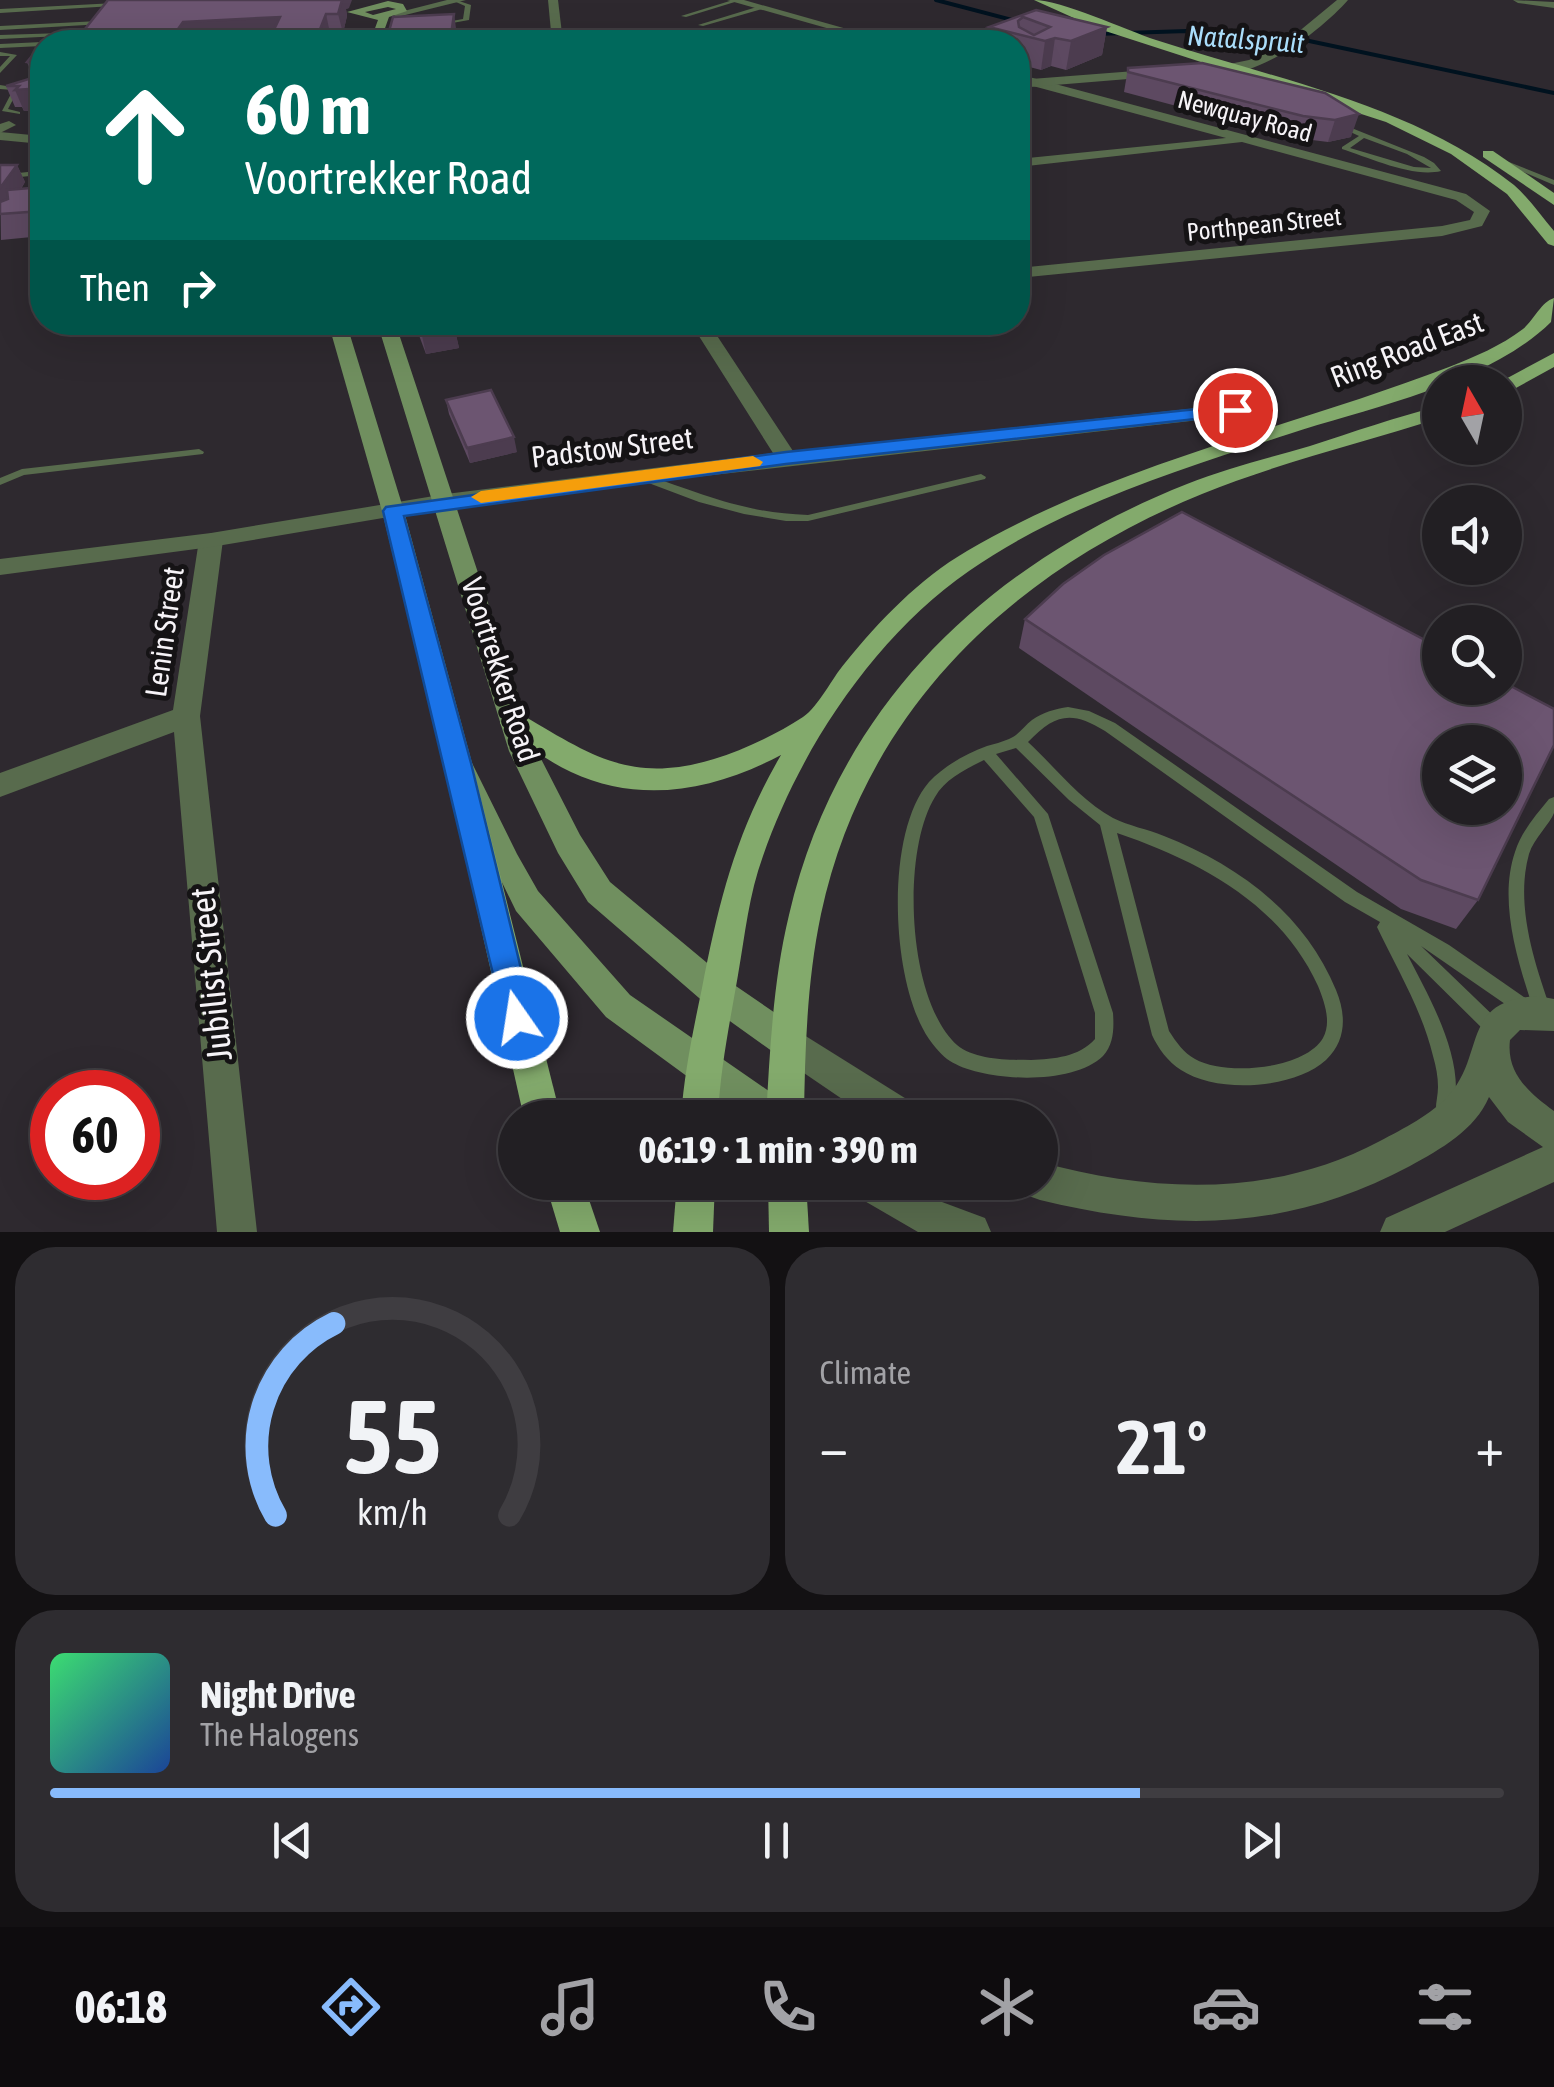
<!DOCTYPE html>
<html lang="en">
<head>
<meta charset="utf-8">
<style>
  :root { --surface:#221f23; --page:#2e2c30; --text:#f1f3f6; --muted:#a2a2a6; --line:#3f3d41; --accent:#88bbfc }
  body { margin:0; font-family:"Asap Condensed",sans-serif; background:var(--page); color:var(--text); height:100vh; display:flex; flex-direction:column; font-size:38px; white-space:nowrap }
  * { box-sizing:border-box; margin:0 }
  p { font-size:32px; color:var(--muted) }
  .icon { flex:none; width:55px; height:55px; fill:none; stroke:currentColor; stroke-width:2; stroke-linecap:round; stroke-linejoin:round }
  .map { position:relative; height:1232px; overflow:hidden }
  .drawer { display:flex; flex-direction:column; gap:15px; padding:15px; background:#131113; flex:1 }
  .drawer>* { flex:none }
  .guide { position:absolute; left:30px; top:30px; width:1000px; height:305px; border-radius:40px; box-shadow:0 10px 40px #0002,0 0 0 2px var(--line); background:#00695c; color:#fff; overflow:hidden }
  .needle { width:65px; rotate:351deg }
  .tools { position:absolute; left:1422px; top:365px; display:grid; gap:20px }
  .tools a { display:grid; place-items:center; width:100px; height:100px; border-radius:50%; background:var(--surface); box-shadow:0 10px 40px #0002,0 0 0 2px var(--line); font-size:50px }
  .speed { position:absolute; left:30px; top:1070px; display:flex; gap:20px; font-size:50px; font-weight:700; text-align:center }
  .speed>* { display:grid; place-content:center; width:130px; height:130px; border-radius:50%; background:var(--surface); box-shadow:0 10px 40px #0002,0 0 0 2px var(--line); line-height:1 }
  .speed .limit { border:15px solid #d22; background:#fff; color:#111 }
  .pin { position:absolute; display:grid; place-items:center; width:85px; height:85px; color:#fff; margin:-42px; border:5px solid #fff; border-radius:50%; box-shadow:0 2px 10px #0007 }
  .me { position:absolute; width:110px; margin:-55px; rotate:347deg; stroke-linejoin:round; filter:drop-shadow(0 0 8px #0008) }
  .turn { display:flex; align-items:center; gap:35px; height:210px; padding:0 50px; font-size:45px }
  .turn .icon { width:130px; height:130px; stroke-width:2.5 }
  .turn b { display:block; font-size:70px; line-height:85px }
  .then { display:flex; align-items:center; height:95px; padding:0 50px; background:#0003; gap:20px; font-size:38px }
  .big { font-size:75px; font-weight:700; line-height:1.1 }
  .drawer .widget { flex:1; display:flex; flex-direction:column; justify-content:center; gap:15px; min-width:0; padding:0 35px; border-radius:40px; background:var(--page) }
  .drawer .dial { align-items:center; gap:0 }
  .dial svg { height:260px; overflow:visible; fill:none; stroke:var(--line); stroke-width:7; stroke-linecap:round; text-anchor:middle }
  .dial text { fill:var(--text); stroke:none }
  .song { display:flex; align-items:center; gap:30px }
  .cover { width:120px; height:120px; border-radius:15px; background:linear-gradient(135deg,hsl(140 70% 55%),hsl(220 70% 35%)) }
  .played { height:10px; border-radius:5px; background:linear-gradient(90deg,var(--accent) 75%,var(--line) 75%) }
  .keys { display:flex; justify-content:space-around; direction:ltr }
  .heat { display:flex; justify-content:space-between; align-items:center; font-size:55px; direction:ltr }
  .drawer .tiles { flex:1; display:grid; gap:15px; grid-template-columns:1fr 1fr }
  .widget:last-child { grid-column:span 2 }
  .trip { position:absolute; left:498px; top:1100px; width:560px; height:100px; border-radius:50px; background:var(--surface); box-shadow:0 10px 40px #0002,0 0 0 2px var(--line); font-weight:700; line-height:100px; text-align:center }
  .tabs { display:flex; height:160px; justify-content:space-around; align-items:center; background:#0e0c0e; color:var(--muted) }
  .tabs .icon { width:70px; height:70px }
  .tabs .active { color:var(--accent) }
  .tabs b { font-size:45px; color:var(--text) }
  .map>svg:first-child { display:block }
</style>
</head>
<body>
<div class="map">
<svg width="1554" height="1232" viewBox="0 0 1554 1232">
  <rect width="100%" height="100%" fill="#2e292f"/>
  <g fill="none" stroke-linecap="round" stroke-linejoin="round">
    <g stroke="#00121f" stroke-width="4">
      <polyline points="936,0 1020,22"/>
      <polyline points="1095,34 1187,31 1281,35 1554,93"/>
    </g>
    <g fill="#586b4d" fill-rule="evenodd">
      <polygon points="118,0 124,0 103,24 0,30 0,26 99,21 113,6 0,13 0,9 116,3"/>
      <polygon points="456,0 471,5 469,20 441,25 441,23 463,19 465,6 456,2"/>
      <polygon points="733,0 738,1 686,17 681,16"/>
      <polygon points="760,6 762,9 703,26 698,25"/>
      <polygon points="63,33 61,36 0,39 0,35"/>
      <polygon points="42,42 42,46 0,48 0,44"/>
      <polygon points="0,52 17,55 0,73 0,67 10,56 0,56"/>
      <polygon points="0,85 19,88 8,109 20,112 20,114 2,111 13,90 0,89"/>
      <path d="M1344 125 1424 157 1434 163 1441 171C1413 178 1370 158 1342 149V147L1359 136 1342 128 1341 127ZM1364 138 1407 154 1431 168 1414 167 1350 148Z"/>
      <polygon points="1504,160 1554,180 1554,185 1502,163 1500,162"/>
      <polygon points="37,171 41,173 40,175 0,179 0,175"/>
      <polygon points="199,449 204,452 203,454 24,475 0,485 0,478 22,469"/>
      <path d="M642 474C702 493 742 513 808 515L981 474 986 477 985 479 808 521H786L744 514 699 502 638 479 637 477 638 475Z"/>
      <path d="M1068 707 1089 711 1115 723 1357 892 1449 945 1531 1002C1516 956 1499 899 1515 852 1521 832 1536 815 1549 799L1554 797C1554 802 1554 808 1554 813 1550 824 1534 838 1529 854 1515 904 1534 962 1551 1010L1548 1016 1542 1018 1536 1016 1534 1012 1527 1017 1521 1015 1421 946 1501 1023 1504 1029 1501 1035 1495 1037 1489 1035 1407 954C1430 999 1470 1066 1451 1118L1444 1120 1437 1118C1434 1107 1438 1098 1438 1087 1438 1077 1436 1066 1433 1056 1422 1010 1397 969 1377 927L1380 922 1345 902 1105 731C1071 710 1055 714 1028 742 1055 767 1080 800 1113 818 1129 826 1147 829 1164 836 1238 865 1305 914 1336 990 1346 1014 1347 1040 1326 1060 1294 1089 1217 1094 1181 1070 1168 1062 1158 1048 1152 1035L1100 825 1069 800 1016 748 996 754 1048 814 1113 1013C1114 1028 1114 1044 1103 1056 1073 1086 983 1082 950 1061 942 1056 934 1046 929 1039 891 984 884 834 929 782 944 766 967 753 987 746 994 744 1002 742 1009 739 1019 735 1024 726 1032 720 1043 712 1055 709 1068 707ZM984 760 1034 817 1095 1013V1039C1079 1057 1054 1059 1031 1060 1009 1060 975 1060 957 1045 907 1000 901 852 935 797 945 779 966 769 984 760ZM1117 833C1199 861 1280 903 1318 986 1324 1001 1332 1022 1323 1038 1304 1070 1225 1076 1195 1059 1184 1053 1176 1042 1169 1031Z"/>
    </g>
    <g fill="#586b4d" fill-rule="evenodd">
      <polygon points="447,0 466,0 397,17 392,14"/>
      <polygon points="548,0 558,0 563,42 552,42"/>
      <polygon points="727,0 744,0 893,42 876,42"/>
      <polygon points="1018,74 1466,194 1490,211 1482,226 1442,236 1018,278 1018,268 1442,226 1470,220 1474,212 1456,200 1242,142 1018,167 1018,159 1226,138 1018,82"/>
      <polygon points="9,121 16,125 0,133 0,124"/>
      <polygon points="690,322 708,322 793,451 1235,404 1245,410 1235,416 438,506 435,501 446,494 773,453"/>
      <polygon points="211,533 223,540 200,716 257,1232 217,1232 174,732 0,797 0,773 173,710 199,540"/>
      <path d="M1538 996 1554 999V1031L1520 1030 1510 1040C1506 1073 1529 1093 1554 1111V1182L1445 1232H1380L1386 1218 1543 1147 1508 1122 1489 1097C1475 1130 1441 1149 1410 1166 1287 1232 1173 1232 1040 1200L1026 1195 1021 1182H1040V1162C1154 1193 1273 1198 1380 1141 1403 1129 1432 1114 1449 1095 1486 1053 1460 1000 1538 996Z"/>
      <polygon points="788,1025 916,1105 921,1118 870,1118 776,1054 770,1042 776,1030"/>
      <polygon points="851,1182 908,1182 942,1202 985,1218 991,1232 918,1232 856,1196"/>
    </g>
    <g fill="#586b4d" fill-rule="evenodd">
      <path d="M1337 0H1348C1323 29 1245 91 1205 69L1249 60 1280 47Z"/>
      <polygon points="1513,0 1554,2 1554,8 1518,3"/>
      <polygon points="1161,69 1165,76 1018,88 1018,80"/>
      <polygon points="0,132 42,136 42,144 0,140"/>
      <polygon points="446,494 457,501 454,506 211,547 0,575 0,559 211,533"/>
    </g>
    <g fill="#708f5f" fill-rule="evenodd">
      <path d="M388 1 403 4 407 11 389 17 380 42H370L378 20 347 12ZM388 7 396 9 373 15 365 12Z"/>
      <polygon points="328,322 346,322 404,511 472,763 517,854 538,891 630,995 789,1105 794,1118 744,1118 606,1017 516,911 444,763 382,511"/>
      <polygon points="377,322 395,322 537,751 580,835 610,882 730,982 800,1030 806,1042 800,1054 788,1059 776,1054 706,1004 588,902 558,853 509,751"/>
    </g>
    <g fill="#83aa6c" fill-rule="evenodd">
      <path d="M1034 0C1061 0 1126 30 1156 40 1278 80 1411 104 1514 185 1529 198 1541 216 1554 231V246L1548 244 1507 194 1451 154 1386 122 1096 28Z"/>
      <polygon points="1483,151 1493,151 1554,193 1554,205 1483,157"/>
      <path d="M1554 298 1551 322C1488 384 1372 407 1289 434 1181 469 1064 505 969 571 875 636 800 749 763 856 749 894 745 935 738 975 730 1022 720 1069 718 1118H681C684 1074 693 1031 702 988 719 901 736 832 781 755 714 790 642 805 571 772 547 761 526 744 504 730L500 723 504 716 514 713 524 716C592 756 632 784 714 759 744 750 777 734 803 717 819 706 832 678 845 663 880 620 919 579 967 551 1117 463 1288 429 1449 367 1474 357 1501 346 1523 329 1534 320 1541 302 1554 298Z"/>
      <polygon points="1554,353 1554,367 1505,394 1505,382 1500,382"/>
      <path d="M1440 406V418C1361 443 1278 463 1202 494 1013 571 865 709 821 914 807 981 805 1049 804 1118H766C770 1050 773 981 789 915 838 703 991 562 1187 484 1227 468 1269 458 1310 446 1353 432 1396 417 1440 406Z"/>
      <polygon points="458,752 468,755 472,763 561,1118 524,1118 444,763 448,755"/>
      <polygon points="545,1182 583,1182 600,1232 560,1232"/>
      <polygon points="677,1182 715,1182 713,1232 673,1232"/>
      <polygon points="768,1182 806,1182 809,1232 769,1232"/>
    </g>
  </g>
  <g fill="#5d4961">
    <polygon points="349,8 346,9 347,16 343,33 189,42 81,34"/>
    <polygon points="1036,10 1107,27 1102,55 1066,70 1051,66 1041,70 1018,64 1018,42 987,42 989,27"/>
    <polygon points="42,44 42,110 24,111 22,107 15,107 6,86 29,79 32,75 27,62"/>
    <polygon points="1128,68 1325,93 1351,137 1328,142 1296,138 1124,92"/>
    <polygon points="0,165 17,165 25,182 21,189 42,187 42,236 1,240"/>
    <polygon points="414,322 453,322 459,348 426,354"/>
    <polygon points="446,400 517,452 470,463 449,414"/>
    <polygon points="1025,619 1478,900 1456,929 1401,909 1019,648"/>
  </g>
  <g fill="#4c3c4f">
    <polygon points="341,0 352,0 349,8 346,9 347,16 343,33 338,14"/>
    <polygon points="326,14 330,33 327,42 315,42"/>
    <polygon points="454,14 456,28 454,42 450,42"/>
    <polygon points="280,17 285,36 169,42 183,22"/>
    <polygon points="1107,27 1102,55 1066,70 1071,41"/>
    <polygon points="1055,38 1051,66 1041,70 1045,41"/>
    <polygon points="42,88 42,110 24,111 15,90"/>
    <polygon points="1359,114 1351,137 1328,142 1335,120"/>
    <polygon points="17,165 25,182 4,214 0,206 0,188"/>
    <polygon points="454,325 459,348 426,354 421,331"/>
    <polygon points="514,437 517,452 470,463 467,448"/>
  </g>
  <g fill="#6c5571" stroke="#4c3c4f" stroke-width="2.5" fill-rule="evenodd">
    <polygon points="108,0 342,0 338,14 326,14 315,42 268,42 280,17 183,22 169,42 43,42 49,36 81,34"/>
    <path d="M1036 10 1107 27 1071 41 1055 38 1045 41 989 27ZM1023 17 1050 27 1034 35 1019 27 1018 21Z"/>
    <polygon points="454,14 450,42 386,42 393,17"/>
    <polygon points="42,44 42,88 15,90 19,86 6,86 29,79 36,72 36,63 27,62"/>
    <polygon points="1202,63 1325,93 1359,114 1335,120 1303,116 1128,72 1128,68"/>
    <polygon points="0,165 17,165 0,188"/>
    <polygon points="42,187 42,211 0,214 0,202 8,199 7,190"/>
    <polygon points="417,322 453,322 454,325 421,331"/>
    <polygon points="491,390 514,437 467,448 446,400"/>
    <path d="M1182 512 1440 648V688H1505V683L1554 709V745L1478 900 1421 880 1025 619 1063 584 1104 555ZM1440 742H1505V808H1440Z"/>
  </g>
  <polygon fill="#1a73e8" stroke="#114b97" stroke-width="2.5" points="1235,405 1244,410 1241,414 786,464 404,516 471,763 533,1018 528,1029 517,1033 506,1029 383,511 386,507 786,452"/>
  <polygon fill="#f59e0b" points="753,456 763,462 760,466 481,503 471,497 481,491"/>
  <g text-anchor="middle" stroke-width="10" stroke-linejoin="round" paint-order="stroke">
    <g font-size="25" fill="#f6f3f7" stroke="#151315">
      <text transform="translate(1245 116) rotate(15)" y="9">Newquay Road</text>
      <text transform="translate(1264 224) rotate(-6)" y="9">Porthpean Street</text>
    </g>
    <g font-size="28" font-style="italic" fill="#aaddfa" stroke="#151315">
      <text transform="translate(1246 39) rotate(4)" y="10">Natalspruit</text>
    </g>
    <g font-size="30" fill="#f6f3f7" stroke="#151315">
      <text transform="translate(1407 350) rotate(-21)" y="10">Ring Road East</text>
      <text transform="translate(612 448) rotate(-7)" y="10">Padstow Street</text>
      <text transform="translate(165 632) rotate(-82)" y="10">Lenin Street</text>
      <text transform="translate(500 670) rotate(72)" y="10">Voortrekker Road</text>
    </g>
    <g font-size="35" fill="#f6f3f7" stroke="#151315">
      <text transform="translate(211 974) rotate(-96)" y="12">Jubilist Street</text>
    </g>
  </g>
</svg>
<div class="tools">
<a><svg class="needle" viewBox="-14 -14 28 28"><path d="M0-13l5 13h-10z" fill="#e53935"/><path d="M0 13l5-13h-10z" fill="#a2a2a6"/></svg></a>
<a><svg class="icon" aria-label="sound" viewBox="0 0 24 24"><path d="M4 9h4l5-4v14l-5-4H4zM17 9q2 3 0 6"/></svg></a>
<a><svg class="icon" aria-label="search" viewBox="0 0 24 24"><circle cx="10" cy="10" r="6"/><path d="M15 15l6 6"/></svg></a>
<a><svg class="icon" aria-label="layers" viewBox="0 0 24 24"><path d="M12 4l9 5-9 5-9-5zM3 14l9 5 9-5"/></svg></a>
</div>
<div class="speed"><div class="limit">60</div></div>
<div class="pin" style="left:1235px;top:410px;background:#d93025"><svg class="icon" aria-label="arrive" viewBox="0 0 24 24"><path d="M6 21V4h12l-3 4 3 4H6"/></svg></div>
<svg class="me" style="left:517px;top:1018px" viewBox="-20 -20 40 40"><circle r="17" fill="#1a73e8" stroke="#fff" stroke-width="3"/><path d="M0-11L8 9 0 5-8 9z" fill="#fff"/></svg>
<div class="trip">06:19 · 1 min · 390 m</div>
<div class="guide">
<div class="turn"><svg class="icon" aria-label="ahead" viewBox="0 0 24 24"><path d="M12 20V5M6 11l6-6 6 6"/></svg><div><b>60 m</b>Voortrekker Road</div></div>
<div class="then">Then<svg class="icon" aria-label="right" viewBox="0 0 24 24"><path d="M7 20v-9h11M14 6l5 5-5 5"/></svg></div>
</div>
</div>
<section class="drawer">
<div class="tiles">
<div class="widget dial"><svg viewBox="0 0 100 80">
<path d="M14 69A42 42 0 1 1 86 69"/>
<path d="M14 69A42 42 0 0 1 32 10" stroke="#88bbfc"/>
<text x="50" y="56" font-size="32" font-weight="700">55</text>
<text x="50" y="72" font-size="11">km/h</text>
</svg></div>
<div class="widget"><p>Climate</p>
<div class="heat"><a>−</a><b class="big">21°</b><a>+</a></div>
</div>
<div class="widget">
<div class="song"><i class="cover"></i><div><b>Night Drive</b><p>The Halogens</p></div></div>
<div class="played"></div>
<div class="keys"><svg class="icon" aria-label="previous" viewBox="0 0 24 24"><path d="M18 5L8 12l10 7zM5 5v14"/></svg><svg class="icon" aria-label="pause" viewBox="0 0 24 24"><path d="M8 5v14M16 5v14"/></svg><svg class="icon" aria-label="next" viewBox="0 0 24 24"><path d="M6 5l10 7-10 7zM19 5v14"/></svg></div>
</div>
</div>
</section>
<nav class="tabs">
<b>06:18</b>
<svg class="icon active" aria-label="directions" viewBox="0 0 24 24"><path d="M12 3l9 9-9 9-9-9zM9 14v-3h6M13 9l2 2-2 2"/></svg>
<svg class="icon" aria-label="music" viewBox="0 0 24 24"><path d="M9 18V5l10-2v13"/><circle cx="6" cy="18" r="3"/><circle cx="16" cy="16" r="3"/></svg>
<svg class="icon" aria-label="phone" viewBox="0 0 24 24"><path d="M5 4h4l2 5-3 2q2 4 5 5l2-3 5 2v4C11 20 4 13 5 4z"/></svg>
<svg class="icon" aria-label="climate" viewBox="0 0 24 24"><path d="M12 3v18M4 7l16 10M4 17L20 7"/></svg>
<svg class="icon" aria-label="car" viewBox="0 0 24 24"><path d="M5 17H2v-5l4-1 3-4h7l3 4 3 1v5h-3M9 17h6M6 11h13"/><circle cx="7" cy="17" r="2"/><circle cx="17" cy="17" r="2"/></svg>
<svg class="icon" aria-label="filters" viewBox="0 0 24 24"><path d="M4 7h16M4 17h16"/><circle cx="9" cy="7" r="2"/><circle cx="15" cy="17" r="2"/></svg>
</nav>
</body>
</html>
